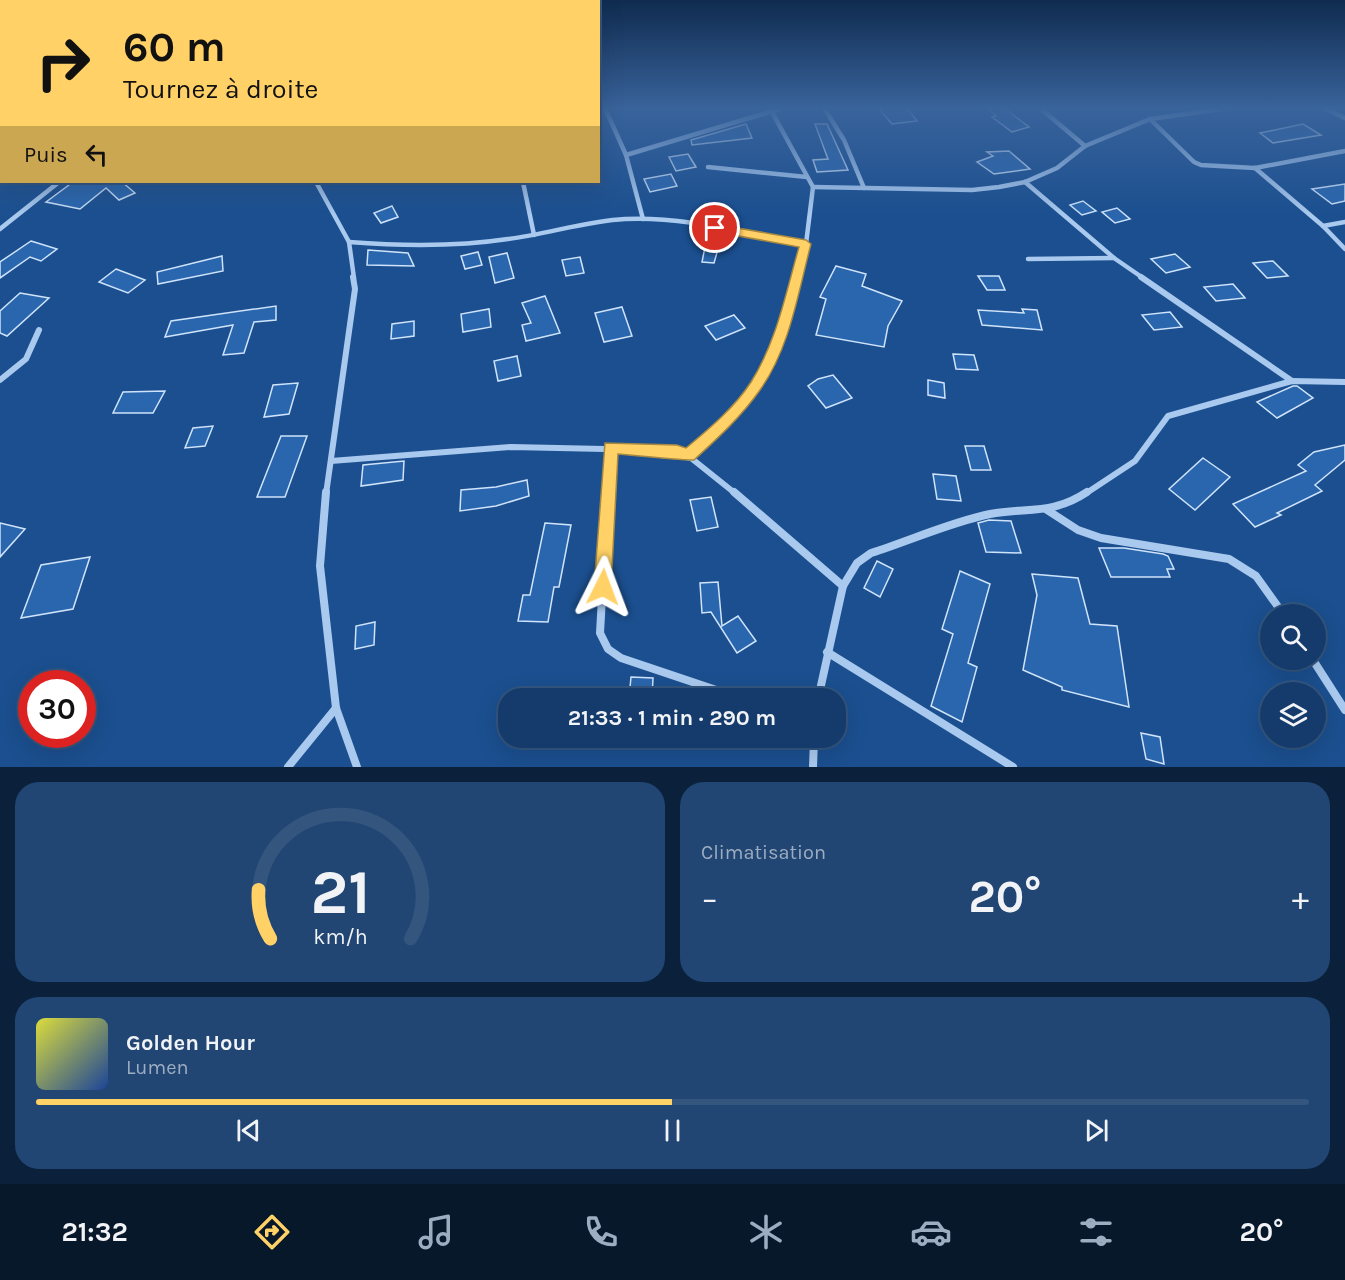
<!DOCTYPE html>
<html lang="fr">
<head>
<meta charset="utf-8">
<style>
  :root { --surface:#143b6b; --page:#214673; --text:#f1f3f6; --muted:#9dadc1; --line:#33557e; --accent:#ffd166 }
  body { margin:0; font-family:Karla,sans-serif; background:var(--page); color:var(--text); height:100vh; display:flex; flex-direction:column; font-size:22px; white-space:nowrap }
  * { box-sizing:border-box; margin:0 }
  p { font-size:20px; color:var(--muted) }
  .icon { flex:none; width:33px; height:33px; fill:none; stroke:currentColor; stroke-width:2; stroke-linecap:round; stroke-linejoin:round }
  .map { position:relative; height:767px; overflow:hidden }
  .drawer { display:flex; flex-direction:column; gap:15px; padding:15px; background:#0b203b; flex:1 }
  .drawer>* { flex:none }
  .hud { position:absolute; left:0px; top:0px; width:600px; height:183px; box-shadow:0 6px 24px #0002,0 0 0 2px var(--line); background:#ffd166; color:#111; overflow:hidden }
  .tools { position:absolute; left:1260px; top:604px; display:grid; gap:12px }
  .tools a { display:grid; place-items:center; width:66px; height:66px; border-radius:50%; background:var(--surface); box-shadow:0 6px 24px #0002,0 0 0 2px var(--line); font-size:30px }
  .speed { position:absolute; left:18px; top:670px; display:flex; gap:12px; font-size:30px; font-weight:700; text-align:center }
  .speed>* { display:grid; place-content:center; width:78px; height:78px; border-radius:50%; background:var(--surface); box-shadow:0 6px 24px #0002,0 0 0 2px var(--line); line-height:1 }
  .speed .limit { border:9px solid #d22; background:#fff; color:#111 }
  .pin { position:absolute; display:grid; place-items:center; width:51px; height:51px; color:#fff; margin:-26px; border:3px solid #fff; border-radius:50%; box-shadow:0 2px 6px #0007 }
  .me { position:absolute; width:66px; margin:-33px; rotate:3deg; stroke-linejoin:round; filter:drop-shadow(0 0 4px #0008) }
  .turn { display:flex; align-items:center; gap:21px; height:126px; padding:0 24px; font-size:27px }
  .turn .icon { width:78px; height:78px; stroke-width:2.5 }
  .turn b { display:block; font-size:42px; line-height:51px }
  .then { display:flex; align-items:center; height:57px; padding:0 24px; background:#0003; gap:12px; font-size:22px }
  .big { font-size:45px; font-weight:700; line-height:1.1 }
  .drawer .card { flex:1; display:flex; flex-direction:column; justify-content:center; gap:9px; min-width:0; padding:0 21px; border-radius:24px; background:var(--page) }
  .drawer .dial { align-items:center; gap:0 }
  .dial svg { height:156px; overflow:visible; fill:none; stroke:var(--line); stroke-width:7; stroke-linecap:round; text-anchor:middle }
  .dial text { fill:var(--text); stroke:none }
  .song { display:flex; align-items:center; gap:18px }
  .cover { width:72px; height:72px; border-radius:9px; background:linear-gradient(135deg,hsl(60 70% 55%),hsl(220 70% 35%)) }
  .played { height:6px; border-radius:3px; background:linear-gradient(90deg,var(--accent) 50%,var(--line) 50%) }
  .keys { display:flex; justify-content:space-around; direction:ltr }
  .heat { display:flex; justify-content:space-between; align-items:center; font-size:33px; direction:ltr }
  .drawer .tiles { flex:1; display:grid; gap:15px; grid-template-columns:1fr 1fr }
  .card:last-child { grid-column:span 2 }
  .trip { position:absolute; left:498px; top:688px; width:348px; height:60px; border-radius:24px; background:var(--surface); box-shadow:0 6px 24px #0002,0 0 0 2px var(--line); font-weight:700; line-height:60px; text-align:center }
  .tabs { display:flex; height:96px; justify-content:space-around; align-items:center; background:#08182b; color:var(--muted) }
  .tabs .icon { width:42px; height:42px }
  .tabs .on { color:var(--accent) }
  .tabs b { font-size:27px; color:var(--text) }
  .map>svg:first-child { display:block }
</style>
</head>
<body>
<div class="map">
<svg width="1345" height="767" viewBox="0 0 1345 767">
  <rect width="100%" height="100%" fill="#1b4f8f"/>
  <g fill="#2a66ad" stroke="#cfe3fa" stroke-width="1.5">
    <polygon points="885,108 907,108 917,121 892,124 880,110"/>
    <polygon points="988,108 1004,108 1029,127 1012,132 992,117 996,116"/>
    <polygon points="746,124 752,138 692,145 691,140"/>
    <polygon points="815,124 827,124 848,170 817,172 813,160 828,159"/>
    <polygon points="1303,124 1321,135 1273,143 1260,133"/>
    <polygon points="1009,151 1030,169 994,174 977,162 993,156 987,152"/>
    <polygon points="688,154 696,167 676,171 669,157"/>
    <polygon points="671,174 677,186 650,192 644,179"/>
    <polygon points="73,182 122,182 135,193 119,200 106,188 80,209 46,202"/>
    <polygon points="1345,184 1345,201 1332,204 1312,189"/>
    <polygon points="1083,201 1096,211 1082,215 1070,205"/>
    <polygon points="392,206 398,217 381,223 374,213"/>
    <polygon points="1117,208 1130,219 1115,223 1102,212"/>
    <polygon points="31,241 57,249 41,261 30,257 0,278 0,262"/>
    <polygon points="705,247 718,249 714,263 702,262"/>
    <polygon points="368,250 408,253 414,266 367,265"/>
    <polygon points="478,252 482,265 465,269 461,256"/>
    <polygon points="507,253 514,278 495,283 489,257"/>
    <polygon points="1175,254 1190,267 1166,273 1151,259"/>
    <polygon points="222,256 223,271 158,284 157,272"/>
    <polygon points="580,257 584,273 566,276 562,260"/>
    <polygon points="1273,261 1288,276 1267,278 1253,263"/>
    <polygon points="836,266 866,274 862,286 902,301 888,326 884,347 816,335 826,299 820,297"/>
    <polygon points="116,269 145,280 128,293 99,282"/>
    <polygon points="978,276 999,276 1005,290 987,290"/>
    <polygon points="1233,284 1245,298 1216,301 1204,287"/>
    <polygon points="20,293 49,298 7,336 0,333 0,311"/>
    <polygon points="545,296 560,333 526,341 522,325 531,323 522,303"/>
    <polygon points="276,306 276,320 254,322 244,353 223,355 233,325 165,337 171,321"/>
    <polygon points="622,307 632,336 604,342 595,313"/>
    <polygon points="489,309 491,327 463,332 461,314"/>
    <polygon points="1022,309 1037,310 1042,330 982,325 978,310 1024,313"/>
    <polygon points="1170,312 1182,327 1154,330 1142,315"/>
    <polygon points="734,315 745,328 716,340 705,326"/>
    <polygon points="414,321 414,336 391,339 392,324"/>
    <polygon points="953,354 974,355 978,370 956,369"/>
    <polygon points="517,356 521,376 498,381 494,361"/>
    <polygon points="833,375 852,398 826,408 808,386 818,379"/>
    <polygon points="928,380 944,383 945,398 928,395"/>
    <polygon points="298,383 289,414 264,417 273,385"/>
    <polygon points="1293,386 1297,386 1313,398 1277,418 1257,402"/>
    <polygon points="165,391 153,413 113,413 123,392"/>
    <polygon points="213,426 205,446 185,448 193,428"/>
    <polygon points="281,436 307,436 285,497 257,497"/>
    <polygon points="1345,445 1345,460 1315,485 1322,491 1277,513 1281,515 1255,527 1233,504 1306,471 1298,465 1314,452"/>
    <polygon points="965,446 984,446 991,470 971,470"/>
    <polygon points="1203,458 1230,477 1195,510 1169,489"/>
    <polygon points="404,461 403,480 361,486 363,465"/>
    <polygon points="933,474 956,476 961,501 937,499"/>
    <polygon points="527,480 529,496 496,506 460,511 461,490 496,487"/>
    <polygon points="711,497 718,527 697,531 690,500"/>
    <polygon points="989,520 1011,521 1021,553 986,552 978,523"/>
    <polygon points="0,523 25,529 0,557"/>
    <polygon points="545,523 571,525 559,587 554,587 548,622 518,621 523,595 530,595"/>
    <polygon points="1099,548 1124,548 1163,554 1168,556 1174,569 1167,569 1170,577 1111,577"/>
    <polygon points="90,557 73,609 21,618 41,565"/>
    <polygon points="877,561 893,569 880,597 864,588"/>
    <polygon points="960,571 990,584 968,663 977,667 962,722 931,706 953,634 942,629"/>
    <polygon points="1032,574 1078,578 1090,624 1117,626 1129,707 1062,690 1062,687 1023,670 1037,595"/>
    <polygon points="718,582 722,626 738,616 756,641 737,653 711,612 702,613 700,583"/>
    <polygon points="375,622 374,645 355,649 356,626"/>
    <polygon points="631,677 653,678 652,699 629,698"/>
    <polygon points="1141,733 1160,737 1164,764 1146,759"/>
  </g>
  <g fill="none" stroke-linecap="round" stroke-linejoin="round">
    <g stroke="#a9c9ee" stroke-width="4.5">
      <polyline points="605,108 626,155 643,219"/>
      <polyline points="824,108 844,140 864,188"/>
      <polyline points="1040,108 1085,146"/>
      <polyline points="1324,108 1345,118"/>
      <polyline points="772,112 813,187 806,244 796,278"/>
      <polyline points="1150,119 1194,162 1201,165 1255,168 1345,151"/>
      <polyline points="626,155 783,108"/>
      <polyline points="708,167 807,177"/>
      <polyline points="1255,168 1323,226 1345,249"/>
      <polyline points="316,182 349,242 354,278"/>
      <polyline points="523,182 534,235"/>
      <polyline points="1025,182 1114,258 1143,278"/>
      <polyline points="813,187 972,190 999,187 1025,182 1057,168 1085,146 1150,119 1228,108"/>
      <polyline points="1323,226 1345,222"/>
      <polyline points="0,229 59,182"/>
      <path d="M349 242C402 246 455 247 508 239 548 234 586 221 625 219 685 216 747 234 806 244"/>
      <polyline points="1028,259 1114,258"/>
    </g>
    <g stroke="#a9c9ee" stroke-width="6">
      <polyline points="1141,277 1292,381"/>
      <polyline points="0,380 26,359 39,330"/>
      <path d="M689 455C712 434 740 412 756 385 777 352 786 314 797 277"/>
      <polyline points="331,461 511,447 651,450 691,458 736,494"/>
      <polyline points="326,494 355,289 353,277"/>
      <polyline points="608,494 611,448"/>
      <polyline points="1085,494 1135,461 1168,416 1292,381 1345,382"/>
    </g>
    <g stroke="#a9c9ee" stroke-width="8">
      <polyline points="326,492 320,566 336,708 357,767"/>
      <polyline points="608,492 600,633 608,649 621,658 743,699"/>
      <polyline points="734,492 843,586"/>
      <polyline points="1047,510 1078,530 1101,538 1229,559 1256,576 1284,615"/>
      <polyline points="827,652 1013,767"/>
      <polyline points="1313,660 1345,710"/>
      <path d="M818 699 843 586 857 563 871 553C909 541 951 522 990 514 1027 507 1053 515 1087 492"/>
      <polyline points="288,767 336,708"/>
      <polyline points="813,767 814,738"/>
    </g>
  </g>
  <linearGradient id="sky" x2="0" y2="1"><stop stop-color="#0f2b4f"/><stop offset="0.5" stop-color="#39639b"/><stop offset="1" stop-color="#39639b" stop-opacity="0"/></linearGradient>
  <rect width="1345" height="216" fill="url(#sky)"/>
  <path fill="#ffd166" stroke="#a68842" stroke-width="1.5" d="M715 224 806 240 811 244C798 293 790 348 760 390 742 416 717 439 694 460 689 461 629 455 618 454L611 587 608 592 603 595 597 592 594 587 605 443 677 445 686 448C709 429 735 407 751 382 777 341 786 292 799 247L711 231V225Z"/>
</svg>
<div class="tools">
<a><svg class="icon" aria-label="search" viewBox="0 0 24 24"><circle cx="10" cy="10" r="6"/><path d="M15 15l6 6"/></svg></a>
<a><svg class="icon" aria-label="layers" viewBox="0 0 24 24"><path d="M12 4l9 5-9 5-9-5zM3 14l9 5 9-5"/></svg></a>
</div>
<div class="speed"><div class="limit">30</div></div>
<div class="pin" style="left:715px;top:228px;background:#d93025"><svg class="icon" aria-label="arrive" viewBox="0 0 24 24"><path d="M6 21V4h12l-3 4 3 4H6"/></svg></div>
<svg class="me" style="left:603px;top:587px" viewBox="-20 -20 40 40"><path d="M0-17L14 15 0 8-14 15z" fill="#ffd166" stroke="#fff" stroke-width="4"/></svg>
<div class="trip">21:33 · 1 min · 290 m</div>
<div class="hud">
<div class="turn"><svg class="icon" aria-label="right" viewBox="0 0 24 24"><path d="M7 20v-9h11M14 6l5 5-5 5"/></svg><div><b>60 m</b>Tournez à droite</div></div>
<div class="then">Puis<svg class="icon" aria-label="left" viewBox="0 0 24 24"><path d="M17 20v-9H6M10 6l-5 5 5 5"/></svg></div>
</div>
</div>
<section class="drawer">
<div class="tiles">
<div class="card dial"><svg viewBox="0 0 100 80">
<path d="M14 69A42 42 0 1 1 86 69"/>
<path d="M14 69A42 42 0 0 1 8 44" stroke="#ffd166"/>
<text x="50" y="56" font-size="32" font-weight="700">21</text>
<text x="50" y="72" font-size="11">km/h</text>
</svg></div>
<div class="card"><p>Climatisation</p>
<div class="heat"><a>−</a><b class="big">20°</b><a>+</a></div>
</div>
<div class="card">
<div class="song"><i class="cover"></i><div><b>Golden Hour</b><p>Lumen</p></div></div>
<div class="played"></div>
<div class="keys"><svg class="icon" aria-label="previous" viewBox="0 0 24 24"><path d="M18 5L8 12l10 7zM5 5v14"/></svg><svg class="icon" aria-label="pause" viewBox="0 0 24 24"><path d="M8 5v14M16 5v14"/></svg><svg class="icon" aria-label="next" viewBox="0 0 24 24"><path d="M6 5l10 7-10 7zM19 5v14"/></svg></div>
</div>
</div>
</section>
<nav class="tabs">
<b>21:32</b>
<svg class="icon on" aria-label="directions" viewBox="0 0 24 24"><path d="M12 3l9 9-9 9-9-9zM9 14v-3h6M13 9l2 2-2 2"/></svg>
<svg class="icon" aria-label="music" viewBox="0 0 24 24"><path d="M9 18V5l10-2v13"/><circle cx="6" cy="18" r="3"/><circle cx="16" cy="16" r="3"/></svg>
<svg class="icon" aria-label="phone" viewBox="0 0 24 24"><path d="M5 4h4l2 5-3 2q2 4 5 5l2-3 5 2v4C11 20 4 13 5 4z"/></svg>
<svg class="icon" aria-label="climate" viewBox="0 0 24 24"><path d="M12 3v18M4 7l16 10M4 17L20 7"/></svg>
<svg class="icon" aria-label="car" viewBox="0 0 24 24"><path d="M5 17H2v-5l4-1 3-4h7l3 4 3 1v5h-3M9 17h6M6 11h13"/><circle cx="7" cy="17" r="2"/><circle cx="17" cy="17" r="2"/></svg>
<svg class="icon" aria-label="filters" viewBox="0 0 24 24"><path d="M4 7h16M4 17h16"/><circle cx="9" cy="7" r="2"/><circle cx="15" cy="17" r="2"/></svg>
<b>20°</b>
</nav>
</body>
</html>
